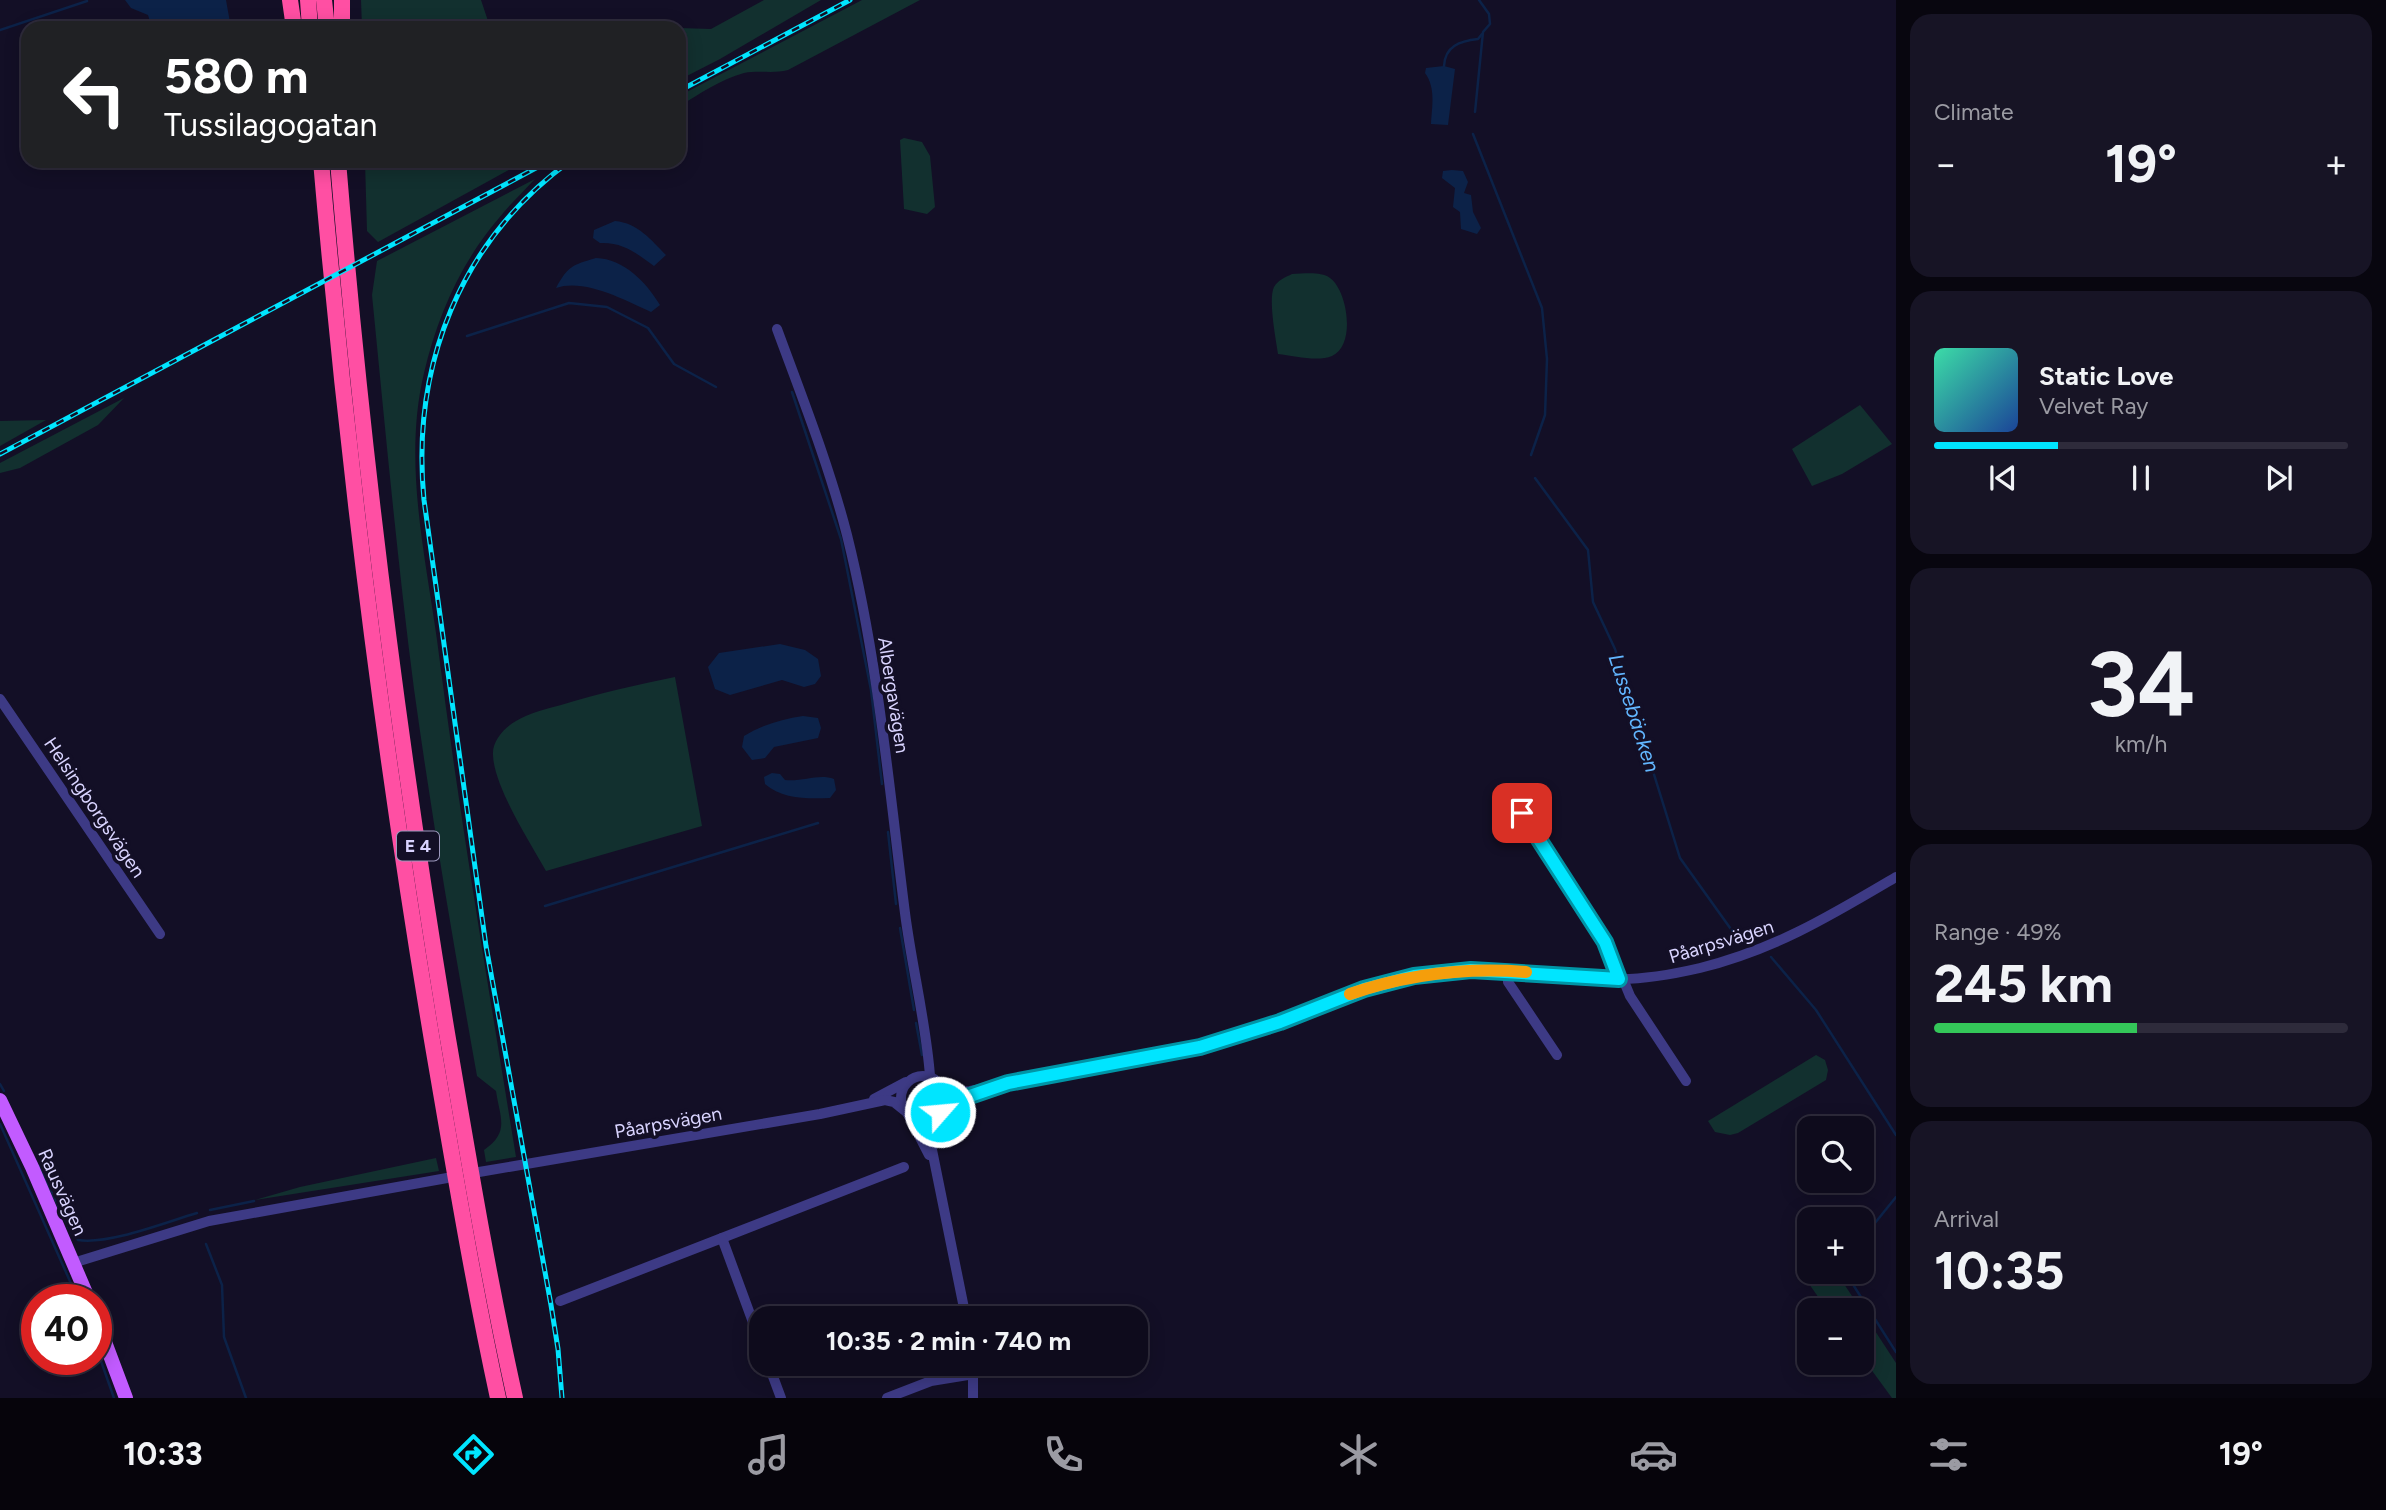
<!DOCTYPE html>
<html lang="en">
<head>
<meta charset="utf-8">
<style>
  :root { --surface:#0e0b1c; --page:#171425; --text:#f1f3f6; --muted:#9b9ba3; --line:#2e2b3b; --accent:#00e5ff }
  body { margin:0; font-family:Figtree,sans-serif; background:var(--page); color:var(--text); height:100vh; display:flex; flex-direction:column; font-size:26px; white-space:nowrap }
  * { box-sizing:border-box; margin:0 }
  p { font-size:23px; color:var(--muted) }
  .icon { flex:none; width:38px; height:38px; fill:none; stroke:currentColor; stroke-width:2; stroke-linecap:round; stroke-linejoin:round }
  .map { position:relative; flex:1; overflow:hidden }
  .sheet { display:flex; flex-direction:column; gap:14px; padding:14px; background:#08060f; width:490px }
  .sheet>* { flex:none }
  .guide { position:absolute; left:21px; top:21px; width:665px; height:147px; border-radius:21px; box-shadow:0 4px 18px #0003,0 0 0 2px var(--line); background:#202124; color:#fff; overflow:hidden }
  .fabs { position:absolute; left:1797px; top:1116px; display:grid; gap:14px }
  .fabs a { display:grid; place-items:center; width:77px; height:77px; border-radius:14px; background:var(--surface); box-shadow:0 4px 18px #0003,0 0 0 2px var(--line); font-size:35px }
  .speed { position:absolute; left:21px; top:1284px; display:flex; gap:14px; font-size:35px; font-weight:700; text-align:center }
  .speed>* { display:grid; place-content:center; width:91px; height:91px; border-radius:50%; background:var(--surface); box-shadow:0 4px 18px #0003,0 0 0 2px var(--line); line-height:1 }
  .speed .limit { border:10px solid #d22; background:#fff; color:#111 }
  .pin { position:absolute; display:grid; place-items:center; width:60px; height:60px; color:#fff; margin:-30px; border-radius:14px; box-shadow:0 4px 10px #0006 }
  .me { position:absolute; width:77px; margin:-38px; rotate:63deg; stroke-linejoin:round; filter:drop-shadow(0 0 5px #0008) }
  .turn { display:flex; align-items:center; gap:24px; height:147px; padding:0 28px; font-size:32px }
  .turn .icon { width:91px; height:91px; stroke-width:2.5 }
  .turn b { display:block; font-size:49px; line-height:60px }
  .big { font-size:52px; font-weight:700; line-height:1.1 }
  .sheet .widget { flex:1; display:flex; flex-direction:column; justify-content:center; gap:10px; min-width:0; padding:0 24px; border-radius:21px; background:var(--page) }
  .sheet .dial { align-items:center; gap:0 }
  .dial b { font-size:91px; line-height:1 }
  .song { display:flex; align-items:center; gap:21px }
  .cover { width:84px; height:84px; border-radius:10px; background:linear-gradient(135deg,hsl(160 70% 55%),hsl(220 70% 35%)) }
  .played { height:7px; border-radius:4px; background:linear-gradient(90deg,var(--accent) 30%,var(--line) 30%) }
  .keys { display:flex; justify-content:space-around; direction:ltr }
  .heat { display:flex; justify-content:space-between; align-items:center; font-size:38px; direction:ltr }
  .charge { height:10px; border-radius:5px; background:linear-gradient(90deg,#34c759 49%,var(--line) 0) }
  .trip { position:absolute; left:749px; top:1306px; width:399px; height:70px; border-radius:21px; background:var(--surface); box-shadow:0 4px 18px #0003,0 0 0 2px var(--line); font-weight:700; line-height:70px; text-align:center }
  .dock { display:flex; height:112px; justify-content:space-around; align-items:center; background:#06040b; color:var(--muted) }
  .dock .icon { width:49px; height:49px }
  .dock .active { color:var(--accent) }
  .dock b { font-size:32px; color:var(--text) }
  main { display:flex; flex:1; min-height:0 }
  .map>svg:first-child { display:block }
</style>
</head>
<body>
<main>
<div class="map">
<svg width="1896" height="1398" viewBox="0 0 1896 1398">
  <rect width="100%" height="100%" fill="#130f26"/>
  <g fill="#12302f">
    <polygon points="361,0 481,0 490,27 626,28 362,28"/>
    <polygon points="764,0 821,0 720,59 679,80 679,28 711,29"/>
    <path d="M862 0H920L788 70C773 74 759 70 744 73 721 79 700 94 679 106V96Z"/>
    <polygon points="904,138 922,142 930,156 935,207 927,214 904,209 900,140"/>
    <polygon points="365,161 525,161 378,242 367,231"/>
    <path d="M535 179C523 192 510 204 499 218 461 262 437 317 424 373 403 461 425 553 437 640 459 813 488 985 516 1157L486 1162 484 1150C510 1132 500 1118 496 1091L477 1076C454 947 432 819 414 689 397 558 385 426 372 295L377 261Z"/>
    <path d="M1292 274C1304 274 1320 271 1330 278 1348 291 1356 346 1332 356 1318 362 1294 356 1278 354 1276 340 1268 299 1274 287 1278 280 1286 277 1292 274Z"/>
    <polygon points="124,398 98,425 20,468 0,473 0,463"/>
    <polygon points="1860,405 1892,444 1842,474 1812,486 1792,449"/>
    <polygon points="46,420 0,446 0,421"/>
    <path d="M675 677 702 826 546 871C530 842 494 787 493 755 492 741 504 728 516 721 529 713 546 709 561 705 599 693 637 685 675 677Z"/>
    <polygon points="1816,1055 1825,1060 1828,1070 1826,1080 1738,1133 1730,1135 1715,1132 1708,1121"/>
    <polygon points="436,1158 439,1171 255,1200 300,1187"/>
    <polygon points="1816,1272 1836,1272 1862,1311 1828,1311 1807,1281"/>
    <polygon points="1862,1311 1896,1363 1896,1398 1892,1398 1862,1357"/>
  </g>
  <g fill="#0c2248">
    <polygon points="125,0 226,0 231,28 152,28 148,15 131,8"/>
    <path d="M1444 66 1455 69 1448 125 1431 124C1432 107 1436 88 1425 73L1426 68Z"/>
    <polygon points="1452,170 1463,171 1468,182 1464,193 1471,195 1473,212 1481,228 1477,234 1461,229 1460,212 1453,207 1455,188 1442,178 1443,171"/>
    <path d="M615 221C638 223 651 240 666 255L654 266C636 253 623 242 600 243L593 238 594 230Z"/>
    <path d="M596 258C624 259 646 282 660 305L651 312C625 300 584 278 556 288 568 266 572 265 596 258Z"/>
    <polygon points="780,644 805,650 818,659 821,676 815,684 804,687 782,680 730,695 715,689 708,667 719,653"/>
    <path d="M803 716 818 718 821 728 818 738 774 747 765 758 752 760 742 747 744 736C762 725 782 719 803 716Z"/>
    <path d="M772 773 780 774 785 780C803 782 819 773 834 779L836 790 830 798C807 799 782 799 765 784L764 777Z"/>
  </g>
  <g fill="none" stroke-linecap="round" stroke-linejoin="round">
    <g stroke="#0c2248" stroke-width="2.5">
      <polyline points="0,30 87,1"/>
      <path d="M1444 66C1445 46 1460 41 1478 39L1482 34"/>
      <polyline points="1475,112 1483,32 1490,24 1489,14 1479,0"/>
      <polyline points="1473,134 1542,308 1547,359 1545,415 1531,455"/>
      <polyline points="467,336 569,303 607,307 648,328 674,364 716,387"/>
      <polyline points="792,392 841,539 871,690 882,784"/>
      <polyline points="1535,478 1588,550 1593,602 1615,649 1680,858 1733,932 1746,944"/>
      <polyline points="888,832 896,904"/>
      <polyline points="545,906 818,823"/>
      <polyline points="900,928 914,1010"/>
      <polyline points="1771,957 1816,1010 1896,1135"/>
      <polyline points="916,1023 922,1055"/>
      <polyline points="0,1084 4,1091"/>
      <polyline points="0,1124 73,1288"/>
      <path d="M39 1166 71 1232 78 1240C109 1245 166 1222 197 1213"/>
      <polyline points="210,1210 254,1201"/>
      <polyline points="1862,1239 1896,1197"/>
      <polyline points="206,1244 222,1285 224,1337 246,1398"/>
      <polyline points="1845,1272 1896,1352"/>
      <polyline points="77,1299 78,1300"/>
      <polyline points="96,1347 114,1398"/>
    </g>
    <g stroke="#3d3a85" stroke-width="10">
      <path d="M777 329C802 397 829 465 847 535 878 659 889 787 905 913 912 968 926 1022 930 1076"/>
      <polyline points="0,699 160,934"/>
      <polyline points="1510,806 1525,816 1605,942 1619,979"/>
      <polyline points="1508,971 1508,982 1557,1055"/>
      <polyline points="1623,979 1630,996 1686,1081"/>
      <circle cx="923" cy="1098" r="22"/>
      <path d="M942 1087 952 1092 970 1091C1003 1085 1035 1077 1069 1072 1123 1062 1177 1054 1230 1039 1292 1020 1351 988 1415 976 1484 963 1552 977 1621 979 1648 979 1674 974 1700 968 1776 949 1830 916 1896 877"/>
      <polyline points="874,1099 906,1082"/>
      <polyline points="940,1112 977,1093"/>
      <polyline points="908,1114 929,1155"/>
      <polyline points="933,1117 928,1129 929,1135 966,1318"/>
      <polyline points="479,1172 820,1114 885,1100 894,1102 904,1110"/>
      <polyline points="722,1238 904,1167"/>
      <polyline points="73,1263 209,1221 447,1178"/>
      <polyline points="560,1301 722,1238 761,1344"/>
      <polyline points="768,1363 781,1398"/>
      <polyline points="973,1363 973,1398"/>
      <polyline points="887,1398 931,1381 974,1374"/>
    </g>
    <g stroke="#c25bff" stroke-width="14">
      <polyline points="0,1100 32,1167 89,1300"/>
      <polyline points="96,1318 126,1398"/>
    </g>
    <g stroke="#ff4fa3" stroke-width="16">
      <polyline points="290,0 294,28"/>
      <polyline points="308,0 310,28"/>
      <polyline points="324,0 327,28"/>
      <polyline points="342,0 342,28"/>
      <path d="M321 161C347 460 384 756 434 1052 454 1168 473 1283 498 1398"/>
      <path d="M338 161C362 453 399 744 447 1033 468 1155 488 1277 515 1398"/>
    </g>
    <g stroke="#00e5ff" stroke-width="5">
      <g id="rail">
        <polyline points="679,91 850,0"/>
        <polyline points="0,454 549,161"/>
        <path d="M562 1398 558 1349 551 1305 486 946 424 500C411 366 460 241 570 161"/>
      </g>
    </g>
    <use href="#rail" stroke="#130f26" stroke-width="2.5" stroke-dasharray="8" stroke-linecap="butt"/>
  </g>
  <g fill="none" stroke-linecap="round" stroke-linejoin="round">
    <g stroke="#0095a6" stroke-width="18">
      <polyline id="route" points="940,1112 970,1096 1008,1083 1200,1047 1280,1022 1364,989 1414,976 1471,970 1619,979 1605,942 1522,813"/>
    </g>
    <use href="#route" stroke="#00e5ff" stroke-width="12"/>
    <path stroke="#f59e0b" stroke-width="12" d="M1350 994C1408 974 1465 967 1526 972"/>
  </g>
  <g text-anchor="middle" stroke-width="7" stroke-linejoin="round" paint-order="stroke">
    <rect fill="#130f26" stroke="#9e99be" stroke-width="2" x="397" y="831.5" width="42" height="29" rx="5"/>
    <g font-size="18" font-weight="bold" fill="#d9d4ff">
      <text x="418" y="852">E 4</text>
    </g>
    <g font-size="19" fill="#d9d4ff" stroke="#130f26">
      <text transform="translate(894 695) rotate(81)" y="7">Albergavägen</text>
      <text transform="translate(95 807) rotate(56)" y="7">Helsingborgsvägen</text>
      <text transform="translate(1721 941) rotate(-17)" y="7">Påarpsvägen</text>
      <text transform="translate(668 1122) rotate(-10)" y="7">Påarpsvägen</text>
      <text transform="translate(63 1192) rotate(66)" y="7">Rausvägen</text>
    </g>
    <g font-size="21" font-style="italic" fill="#62b6ff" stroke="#130f26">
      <text transform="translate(1634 713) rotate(72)" y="7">Lussebäcken</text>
    </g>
  </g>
</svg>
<div class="fabs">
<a><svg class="icon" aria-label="search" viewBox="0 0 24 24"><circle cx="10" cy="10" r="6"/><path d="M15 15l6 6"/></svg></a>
<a>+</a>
<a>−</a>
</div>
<div class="speed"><div class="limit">40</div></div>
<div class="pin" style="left:1522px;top:813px;background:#d93025"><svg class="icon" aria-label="arrive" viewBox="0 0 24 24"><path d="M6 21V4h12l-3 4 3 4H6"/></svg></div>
<svg class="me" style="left:940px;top:1112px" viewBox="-20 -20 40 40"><circle r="17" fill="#00e5ff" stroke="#fff" stroke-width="3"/><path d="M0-11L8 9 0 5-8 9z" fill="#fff"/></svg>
<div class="trip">10:35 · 2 min · 740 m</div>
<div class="guide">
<div class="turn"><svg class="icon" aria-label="left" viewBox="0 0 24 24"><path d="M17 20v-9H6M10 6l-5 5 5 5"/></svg><div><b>580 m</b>Tussilagogatan</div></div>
</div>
</div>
<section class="sheet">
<div class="widget"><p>Climate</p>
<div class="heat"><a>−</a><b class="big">19°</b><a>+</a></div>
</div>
<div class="widget">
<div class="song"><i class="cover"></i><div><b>Static Love</b><p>Velvet Ray</p></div></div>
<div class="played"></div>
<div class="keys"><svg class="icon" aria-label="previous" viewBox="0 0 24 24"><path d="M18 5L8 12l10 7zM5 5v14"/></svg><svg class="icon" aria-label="pause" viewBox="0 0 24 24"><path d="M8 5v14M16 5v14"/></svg><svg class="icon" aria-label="next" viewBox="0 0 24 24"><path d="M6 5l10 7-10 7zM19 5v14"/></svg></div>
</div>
<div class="widget dial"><b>34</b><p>km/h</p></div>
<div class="widget"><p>Range · 49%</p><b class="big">245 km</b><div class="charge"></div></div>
<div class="widget"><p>Arrival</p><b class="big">10:35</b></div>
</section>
</main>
<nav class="dock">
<b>10:33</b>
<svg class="icon active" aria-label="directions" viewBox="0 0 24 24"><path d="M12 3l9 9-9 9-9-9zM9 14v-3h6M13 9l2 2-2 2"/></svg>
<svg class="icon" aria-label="music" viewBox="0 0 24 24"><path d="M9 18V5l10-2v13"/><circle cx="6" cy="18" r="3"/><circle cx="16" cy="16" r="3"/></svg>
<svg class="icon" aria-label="phone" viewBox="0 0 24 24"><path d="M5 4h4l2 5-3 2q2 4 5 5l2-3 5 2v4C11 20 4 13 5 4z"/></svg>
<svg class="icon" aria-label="climate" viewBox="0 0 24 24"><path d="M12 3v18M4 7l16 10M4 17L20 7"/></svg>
<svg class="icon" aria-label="car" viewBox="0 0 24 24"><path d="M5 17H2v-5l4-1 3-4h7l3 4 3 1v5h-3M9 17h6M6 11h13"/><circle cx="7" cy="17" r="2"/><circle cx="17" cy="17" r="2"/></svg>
<svg class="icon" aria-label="filters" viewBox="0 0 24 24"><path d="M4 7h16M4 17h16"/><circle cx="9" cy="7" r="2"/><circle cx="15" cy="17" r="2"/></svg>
<b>19°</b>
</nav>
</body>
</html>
